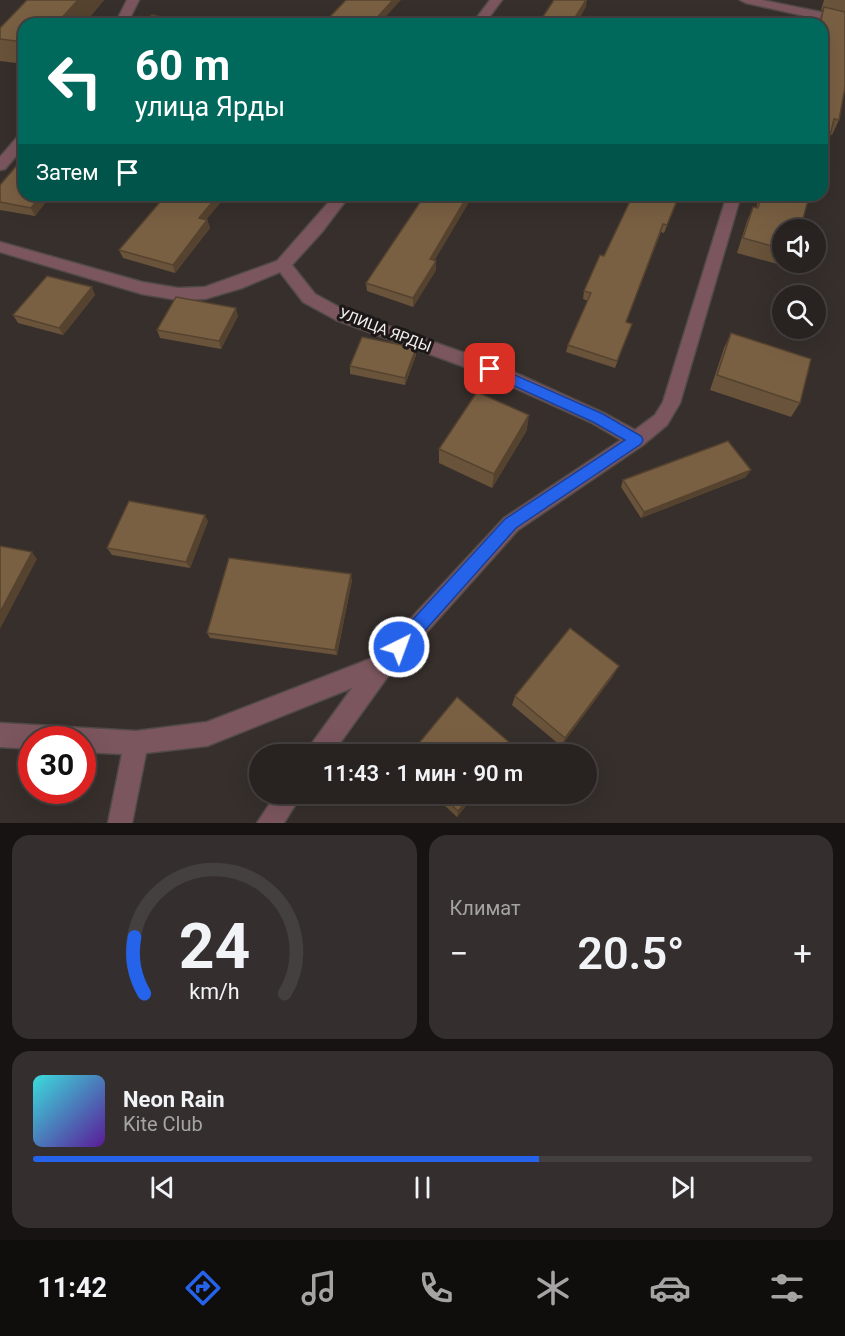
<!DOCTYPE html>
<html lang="ru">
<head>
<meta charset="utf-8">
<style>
  :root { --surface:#282321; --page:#342f2e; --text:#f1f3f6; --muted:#a5a4a5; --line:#44403f; --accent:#2563eb }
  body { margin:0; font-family:Roboto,sans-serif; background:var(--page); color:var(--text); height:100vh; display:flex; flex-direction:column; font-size:22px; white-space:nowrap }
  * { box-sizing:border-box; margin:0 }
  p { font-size:20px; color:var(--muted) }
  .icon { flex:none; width:33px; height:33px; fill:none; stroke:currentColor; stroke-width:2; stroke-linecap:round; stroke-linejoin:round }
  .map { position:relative; height:823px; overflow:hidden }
  .panel { display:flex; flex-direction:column; gap:12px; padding:12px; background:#161312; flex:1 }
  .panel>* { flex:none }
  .top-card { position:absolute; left:18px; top:18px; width:810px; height:183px; border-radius:18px; box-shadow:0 6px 24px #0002,0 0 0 2px var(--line); background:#00695c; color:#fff; overflow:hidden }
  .tools { position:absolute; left:772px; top:219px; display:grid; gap:12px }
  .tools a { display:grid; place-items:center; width:54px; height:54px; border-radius:50%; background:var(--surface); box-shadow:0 6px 24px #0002,0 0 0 2px var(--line); font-size:30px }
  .speed { position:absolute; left:18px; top:726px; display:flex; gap:12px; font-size:30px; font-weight:700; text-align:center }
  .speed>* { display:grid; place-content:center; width:78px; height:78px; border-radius:50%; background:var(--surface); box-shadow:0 6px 24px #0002,0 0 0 2px var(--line); line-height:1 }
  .speed .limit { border:9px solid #d22; background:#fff; color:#111 }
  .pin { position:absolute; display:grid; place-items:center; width:51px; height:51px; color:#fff; margin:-26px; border-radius:12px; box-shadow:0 3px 9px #0006 }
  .me { position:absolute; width:66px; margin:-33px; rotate:42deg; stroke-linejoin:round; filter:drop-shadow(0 0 4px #0008) }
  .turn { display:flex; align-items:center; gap:21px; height:126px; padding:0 18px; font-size:27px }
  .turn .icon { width:78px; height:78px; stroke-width:2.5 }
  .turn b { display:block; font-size:42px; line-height:51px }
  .then { display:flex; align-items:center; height:57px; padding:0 18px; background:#0003; gap:12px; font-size:22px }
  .big { font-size:45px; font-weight:600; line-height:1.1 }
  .panel .widget { flex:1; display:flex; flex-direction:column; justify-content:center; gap:9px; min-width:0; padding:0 21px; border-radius:18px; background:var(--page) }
  .panel .dial { align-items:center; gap:0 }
  .dial svg { height:156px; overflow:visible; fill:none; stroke:var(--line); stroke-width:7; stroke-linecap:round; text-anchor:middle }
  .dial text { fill:var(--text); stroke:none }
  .song { display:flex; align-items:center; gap:18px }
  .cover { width:72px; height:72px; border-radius:9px; background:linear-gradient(135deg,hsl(180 70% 55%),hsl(270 70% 35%)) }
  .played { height:6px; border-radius:3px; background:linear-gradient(90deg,var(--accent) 65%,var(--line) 65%) }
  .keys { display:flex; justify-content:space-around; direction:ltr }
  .heat { display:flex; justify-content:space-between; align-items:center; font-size:33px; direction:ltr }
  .panel .tiles { flex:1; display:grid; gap:12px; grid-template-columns:1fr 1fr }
  .widget:last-child { grid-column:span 2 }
  .trip { position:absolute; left:249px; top:744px; width:348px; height:60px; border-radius:30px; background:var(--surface); box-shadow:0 6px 24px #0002,0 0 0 2px var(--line); font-weight:600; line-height:60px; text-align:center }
  .menu { display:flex; height:96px; justify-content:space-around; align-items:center; background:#100e0d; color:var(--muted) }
  .menu .icon { width:42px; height:42px }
  .menu .current { color:var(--accent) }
  .menu b { font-size:27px; color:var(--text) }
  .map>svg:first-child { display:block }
</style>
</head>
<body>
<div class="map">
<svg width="845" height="823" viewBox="0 0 845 823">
  <rect width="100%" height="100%" fill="#362f2c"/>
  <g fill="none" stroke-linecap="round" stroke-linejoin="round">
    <g stroke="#514a47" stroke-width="3">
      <g id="minor">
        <polygon points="127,0 139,0 127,24 115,24"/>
        <polygon points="490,0 502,0 484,24 472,24"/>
        <polygon points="740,0 762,0 845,17 845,25 746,3"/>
        <polygon points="24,134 24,147 5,169 0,170 0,157 19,135"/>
        <polygon points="335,195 350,195 322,232 292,265 315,294 348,312 496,364 604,413 635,430 655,415 663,402 727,195 741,195 680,403 667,425 643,445 518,530 391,672 332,754 306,754 310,746 352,688 207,746 146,753 132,823 108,823 122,754 82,752 82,740 32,740 32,749 0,747 0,723 136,731 207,722 375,657 504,518 621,440 592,423 484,374 336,320 303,302 280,272 242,288 205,299 178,300 142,294 0,252 0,242 142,282 178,288 205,287 277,261"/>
        <polygon points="276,794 302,794 284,823 257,823"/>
      </g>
    </g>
    <use href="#minor" fill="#7c565e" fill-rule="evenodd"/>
  </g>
  <g fill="#69533a">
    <polygon points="27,0 104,0 84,24 24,24 24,64 0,61 0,28"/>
    <polygon points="824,0 845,0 845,87 839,120 832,135 830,134 822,164 822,24 818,24 823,10 821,10"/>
    <polygon points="0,185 51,195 35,216 0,210"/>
    <polygon points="425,195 473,195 434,261 436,270 413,307 367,291 366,283"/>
    <polygon points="680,195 664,233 661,232 626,322 632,324 615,368 566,352 568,345 588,301 583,299 584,291 604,256"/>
    <polygon points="760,195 811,195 806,207 783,230 783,262 790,262 788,267 737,253 747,221 753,207 756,208"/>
    <polygon points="157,199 207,220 210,228 175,273 123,258 119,250 159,203"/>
    <polygon points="95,295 63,335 18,323 13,315"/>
    <polygon points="238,316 221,349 160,338 157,330"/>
    <polygon points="731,333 800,403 791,417 710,390 724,348"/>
    <polygon points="416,355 405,385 350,374 350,366"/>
    <polygon points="527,430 492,488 439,463 439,449"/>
    <polygon points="746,477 641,518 621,487 623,480"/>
    <polygon points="208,521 190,568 112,555 107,548"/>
    <polygon points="352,580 337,655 210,638 207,633"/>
    <polygon points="613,676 561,746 512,705 515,696"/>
    <polygon points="432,794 475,794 457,817"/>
  </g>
  <g fill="#55432f">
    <polygon points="78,0 104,0 84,24 56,24"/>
    <polygon points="393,0 401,0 379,24 371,24"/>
    <polygon points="586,0 587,0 586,7 576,24 571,24"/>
    <polygon points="41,195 51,195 35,216 31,208"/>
    <polygon points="218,195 227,195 201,226 199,218"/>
    <polygon points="468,195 473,195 430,268 430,259"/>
    <polygon points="207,220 210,228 175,273 173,265"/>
    <polygon points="663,224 661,232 623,330 626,322"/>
    <polygon points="436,261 436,270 413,307 413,298"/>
    <polygon points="92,287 95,295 63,335 59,328"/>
    <polygon points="236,308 238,316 221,349 219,341"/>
    <polygon points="416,348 416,355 405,385 405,378"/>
    <polygon points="529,415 527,430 492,488 494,474"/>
    <polygon points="751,470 746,477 641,518 644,512"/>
    <polygon points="205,515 208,521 190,568 186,562"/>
    <polygon points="32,552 37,559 0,629 0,612"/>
    <polygon points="351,574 352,580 337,655 335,650"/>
    <polygon points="619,666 613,676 561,746 565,738"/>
    <polygon points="510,743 508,751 505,754 502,754"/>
    <polygon points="472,794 475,794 457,817 458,811"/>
  </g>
  <g fill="#7a6043" stroke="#55432f" stroke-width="1.5">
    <polygon points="27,0 78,0 56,24 24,24 24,42 0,39 0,28"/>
    <polygon points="346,0 393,0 371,24 323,24"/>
    <polygon points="554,0 586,0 571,24 538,24"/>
    <polygon points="824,7 845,12 845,87 839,120 834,119 824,160 822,160 822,24 820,24"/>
    <polygon points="152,15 193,24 142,24"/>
    <polygon points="695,21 711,24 694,24"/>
    <polygon points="24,157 24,195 41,195 31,208 0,202 0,185"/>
    <polygon points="162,195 218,195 199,218 207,220 173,265 119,250 161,201 157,199"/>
    <polygon points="425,195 468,195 430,259 436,261 413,298 366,283"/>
    <polygon points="633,195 679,195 667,225 663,224 626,322 632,324 617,361 568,345 591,293 584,291 600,255 604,256"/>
    <polygon points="762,195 811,195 811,196 809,196 800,230 783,230 783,249 743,238 753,207 758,208"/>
    <polygon points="47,276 92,287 59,328 13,315"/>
    <polygon points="176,297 236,308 219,341 157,330"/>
    <polygon points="731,333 811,359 800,403 717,375"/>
    <polygon points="362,337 416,348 405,378 350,366"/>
    <polygon points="477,392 529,415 494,474 439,449"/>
    <polygon points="728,441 751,470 644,512 623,480"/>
    <polygon points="129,501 205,515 186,562 107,548"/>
    <polygon points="0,546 32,552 0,612"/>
    <polygon points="229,558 351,574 335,650 207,633"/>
    <polygon points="570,628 619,666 565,738 515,696"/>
    <polygon points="457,697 510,743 502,754 410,754"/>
    <polygon points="440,794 472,794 458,811"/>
  </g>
  <polygon fill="#2563eb" stroke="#184099" stroke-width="1.5" points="490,364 603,414 641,436 643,440 641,444 516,528 405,653 399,655 393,653 391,647 393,641 505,519 625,440 593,422 486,373 484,369 486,366"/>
  <g text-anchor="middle" stroke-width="6" stroke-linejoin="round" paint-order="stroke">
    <g font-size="15" fill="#f6f0ef" stroke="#1b1817">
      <text transform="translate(385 330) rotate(21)" y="5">УЛИЦА ЯРДЫ</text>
    </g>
  </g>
</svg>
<div class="tools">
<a><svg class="icon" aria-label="sound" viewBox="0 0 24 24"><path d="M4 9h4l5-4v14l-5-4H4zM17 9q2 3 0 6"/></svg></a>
<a><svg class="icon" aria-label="search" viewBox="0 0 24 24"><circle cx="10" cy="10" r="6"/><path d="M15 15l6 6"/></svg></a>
</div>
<div class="speed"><div class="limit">30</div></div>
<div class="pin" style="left:490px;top:369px;background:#d93025"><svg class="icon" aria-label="arrive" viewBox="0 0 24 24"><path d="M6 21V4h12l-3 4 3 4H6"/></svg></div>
<svg class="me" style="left:399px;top:647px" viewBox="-20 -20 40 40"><circle r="17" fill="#2563eb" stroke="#fff" stroke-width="3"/><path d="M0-11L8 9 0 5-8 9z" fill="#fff"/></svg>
<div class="trip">11:43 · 1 мин · 90 m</div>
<div class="top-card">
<div class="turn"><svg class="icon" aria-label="left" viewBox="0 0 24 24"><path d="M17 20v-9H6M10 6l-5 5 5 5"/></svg><div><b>60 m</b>улица Ярды</div></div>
<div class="then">Затем<svg class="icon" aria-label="arrive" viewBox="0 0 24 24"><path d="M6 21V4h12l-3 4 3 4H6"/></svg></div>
</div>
</div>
<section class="panel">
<div class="tiles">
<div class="widget dial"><svg viewBox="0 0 100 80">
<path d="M14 69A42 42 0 1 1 86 69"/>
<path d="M14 69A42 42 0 0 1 9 40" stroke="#2563eb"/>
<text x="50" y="56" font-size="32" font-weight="700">24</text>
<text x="50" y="72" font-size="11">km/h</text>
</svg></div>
<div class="widget"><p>Климат</p>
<div class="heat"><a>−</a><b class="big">20.5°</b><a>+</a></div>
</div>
<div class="widget">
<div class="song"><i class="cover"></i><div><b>Neon Rain</b><p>Kite Club</p></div></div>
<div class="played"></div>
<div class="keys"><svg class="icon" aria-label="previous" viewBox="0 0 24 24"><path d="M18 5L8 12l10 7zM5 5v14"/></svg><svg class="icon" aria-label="pause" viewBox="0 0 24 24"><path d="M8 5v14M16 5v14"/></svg><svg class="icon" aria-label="next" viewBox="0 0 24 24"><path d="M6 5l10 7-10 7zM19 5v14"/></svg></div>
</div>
</div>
</section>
<nav class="menu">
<b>11:42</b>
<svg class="icon current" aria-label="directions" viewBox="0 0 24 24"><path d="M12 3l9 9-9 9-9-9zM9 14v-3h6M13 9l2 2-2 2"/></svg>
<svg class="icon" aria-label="music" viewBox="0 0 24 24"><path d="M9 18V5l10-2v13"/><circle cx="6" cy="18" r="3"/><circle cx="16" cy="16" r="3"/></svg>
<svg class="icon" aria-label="phone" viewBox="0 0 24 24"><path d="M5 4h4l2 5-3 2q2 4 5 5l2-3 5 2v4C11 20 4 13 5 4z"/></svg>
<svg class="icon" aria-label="climate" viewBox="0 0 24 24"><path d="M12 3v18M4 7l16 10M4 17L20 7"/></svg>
<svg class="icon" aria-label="car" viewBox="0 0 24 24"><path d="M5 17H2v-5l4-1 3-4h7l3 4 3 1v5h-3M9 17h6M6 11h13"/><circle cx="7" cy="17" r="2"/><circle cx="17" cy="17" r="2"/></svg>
<svg class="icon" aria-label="filters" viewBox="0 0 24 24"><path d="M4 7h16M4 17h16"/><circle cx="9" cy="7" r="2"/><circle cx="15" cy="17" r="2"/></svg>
</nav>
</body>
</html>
